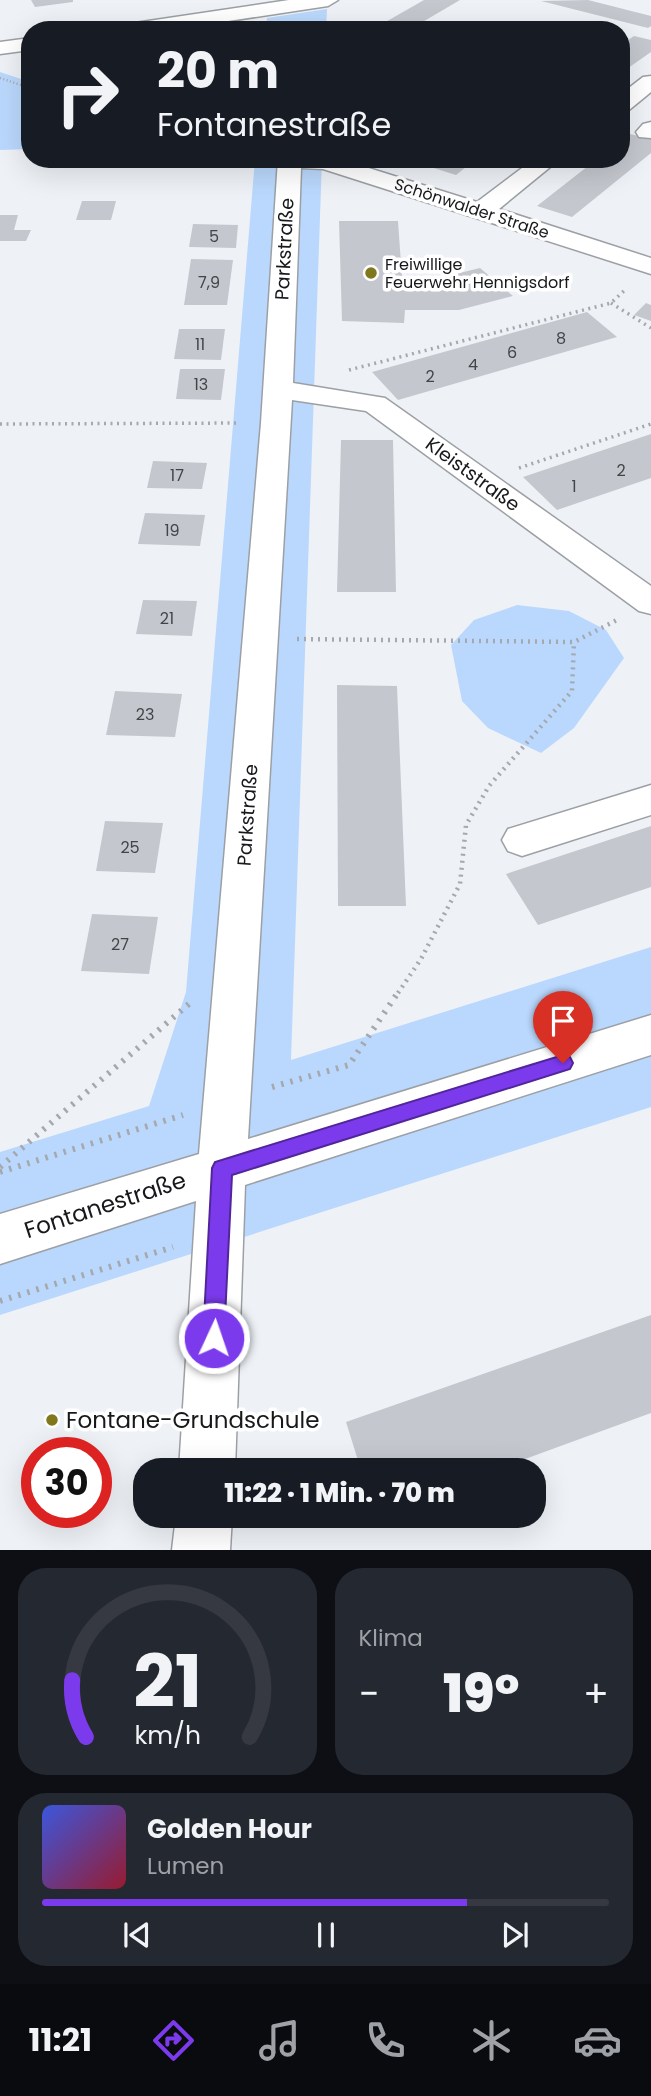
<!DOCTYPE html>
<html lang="de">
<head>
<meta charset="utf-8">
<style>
  :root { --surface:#171b24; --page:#242831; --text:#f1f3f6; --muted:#9ea1a6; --line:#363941; --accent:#7c3aed }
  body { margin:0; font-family:Poppins,sans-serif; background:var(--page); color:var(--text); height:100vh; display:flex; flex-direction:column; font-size:26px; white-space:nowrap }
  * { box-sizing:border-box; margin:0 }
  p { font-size:23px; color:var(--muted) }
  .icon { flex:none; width:38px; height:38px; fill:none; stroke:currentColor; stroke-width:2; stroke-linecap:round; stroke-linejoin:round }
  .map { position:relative; height:1550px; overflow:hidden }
  .drawer { display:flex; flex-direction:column; gap:18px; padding:18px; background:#0d0f14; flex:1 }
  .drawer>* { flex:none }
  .guide { position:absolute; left:21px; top:21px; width:609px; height:147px; border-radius:28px; box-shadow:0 7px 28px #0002; background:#171b24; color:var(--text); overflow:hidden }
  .speed { position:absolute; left:21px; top:1437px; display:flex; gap:14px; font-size:35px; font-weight:700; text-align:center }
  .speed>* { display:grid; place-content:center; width:91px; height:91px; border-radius:50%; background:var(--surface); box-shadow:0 7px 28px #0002; line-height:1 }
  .speed .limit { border:10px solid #d22; background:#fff; color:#111 }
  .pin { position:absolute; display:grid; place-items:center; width:60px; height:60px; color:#fff; margin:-72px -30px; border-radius:50% 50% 50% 0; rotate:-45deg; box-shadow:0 0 7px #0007 }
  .pin .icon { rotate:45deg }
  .me { position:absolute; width:77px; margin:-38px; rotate:3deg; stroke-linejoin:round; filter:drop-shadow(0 0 5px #0008) }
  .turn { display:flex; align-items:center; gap:24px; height:147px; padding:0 21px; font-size:32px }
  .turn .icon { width:91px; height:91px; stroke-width:2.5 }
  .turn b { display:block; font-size:49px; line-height:60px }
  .big { font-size:52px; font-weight:800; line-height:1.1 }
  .drawer .tile { flex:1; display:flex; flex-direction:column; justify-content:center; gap:10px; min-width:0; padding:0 24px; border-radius:28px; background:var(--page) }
  .drawer .dial { align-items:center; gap:0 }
  .dial svg { height:182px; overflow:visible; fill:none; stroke:var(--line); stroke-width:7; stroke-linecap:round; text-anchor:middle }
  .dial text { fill:var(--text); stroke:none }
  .song { display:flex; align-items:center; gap:21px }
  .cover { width:84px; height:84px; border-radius:10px; background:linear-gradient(135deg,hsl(230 70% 55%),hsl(350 70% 35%)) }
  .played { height:7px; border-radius:4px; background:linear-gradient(90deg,var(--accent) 75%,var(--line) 75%) }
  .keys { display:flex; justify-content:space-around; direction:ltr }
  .heat { display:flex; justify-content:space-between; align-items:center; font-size:38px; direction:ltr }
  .drawer .tiles { flex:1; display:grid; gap:18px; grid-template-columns:1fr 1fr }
  .tile:last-child { grid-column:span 2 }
  .trip { position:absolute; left:133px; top:1458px; width:413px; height:70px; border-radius:28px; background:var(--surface); box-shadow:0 7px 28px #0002; font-weight:800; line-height:70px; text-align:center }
  .menu { display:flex; height:112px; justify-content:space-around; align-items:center; background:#090b0e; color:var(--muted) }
  .menu .icon { width:49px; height:49px }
  .menu .selected { color:var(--accent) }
  .menu b { font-size:32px; color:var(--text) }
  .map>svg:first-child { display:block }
</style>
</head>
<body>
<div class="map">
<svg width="651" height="1550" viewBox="0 0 651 1550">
  <rect width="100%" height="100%" fill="#eef2f7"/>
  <g fill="#bad8fd">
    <polygon points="327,9 326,30 266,30 267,18"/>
    <polygon points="0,72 30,82 30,149 0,150"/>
    <polygon points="255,159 322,159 291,1060 651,947 651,1107 0,1315 0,1152 149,1106 186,992"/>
    <polygon points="517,605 569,611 606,630 624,658 574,728 541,753 488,728 462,701 451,645 474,620"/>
  </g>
  <g fill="#c4c8ce">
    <polygon points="31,0 73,0 73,2 35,7"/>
    <polygon points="424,0 460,0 409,30 382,24"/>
    <polygon points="588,0 651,16 651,26 648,28 541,1"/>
    <polygon points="250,24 259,26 259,30 219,30"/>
    <polygon points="634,36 651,40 651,52 621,73 621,45"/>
    <polygon points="630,134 651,139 651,153 572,217 537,206 597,159 621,159 621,141"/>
    <polygon points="405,159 476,159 456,175"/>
    <polygon points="82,201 116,201 111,220 76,220"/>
    <polygon points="0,215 18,215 14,230 31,230 26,241 0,241"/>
    <polygon points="339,221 398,221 402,278 439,278 480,268 513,296 459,310 405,310 404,323 342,321"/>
    <polygon points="193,224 238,225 236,248 189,247"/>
    <polygon points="191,259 233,260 227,305 184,305"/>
    <polygon points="646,303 651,305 651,321 634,315"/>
    <polygon points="587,312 617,337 398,400 372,372"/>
    <polygon points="179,329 225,329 221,360 174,359"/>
    <polygon points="180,369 225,369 221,400 176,399"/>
    <polygon points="651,434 651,478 557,510 523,477"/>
    <polygon points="341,440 393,440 396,592 337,592"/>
    <polygon points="153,461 207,463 202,489 147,488"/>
    <polygon points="145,513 205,515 200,546 138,544"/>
    <polygon points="143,600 197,601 192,636 136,634"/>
    <polygon points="337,685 397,686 406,906 338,906"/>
    <polygon points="115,691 182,694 175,737 106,735"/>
    <polygon points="105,821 163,823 155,873 96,871"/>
    <polygon points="651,826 651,887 538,925 506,874"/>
    <polygon points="92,914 158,917 149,974 81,971"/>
    <polygon points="651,1315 651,1413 495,1470 361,1470 346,1422"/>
  </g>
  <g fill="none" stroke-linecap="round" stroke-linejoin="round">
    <g stroke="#9ca0a5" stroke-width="3">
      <g id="minor">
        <polygon points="289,0 338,0 328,6 169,30 118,30 128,24"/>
        <polygon points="30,38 30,50 0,54 0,42"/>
        <polygon points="651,76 651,92 629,110 621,112 621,94 643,77"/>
        <polygon points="651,122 651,138 639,137 636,132 643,124"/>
        <polygon points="278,159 340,159 477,202 534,159 560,159 499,209 651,258 651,274 323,169 301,168 293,383 385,398 651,586 651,614 639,611 366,411 292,400 248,1139 651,1015 651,1055 245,1185 235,1470 179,1470 196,1201 0,1264 0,1214 199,1154 261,423"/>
        <polygon points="651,785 651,815 522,856 508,851 502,840 508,829"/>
        <polygon points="176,1516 232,1516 230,1550 172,1550"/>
      </g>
    </g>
    <polyline stroke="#a5a8ac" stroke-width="2.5" stroke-dasharray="1 2.5" stroke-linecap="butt" points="0,78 30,88"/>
    <g stroke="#a5a8ac" stroke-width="3.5" stroke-dasharray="2 4.5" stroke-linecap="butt">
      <polyline points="611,303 651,328"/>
      <polyline points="349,370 611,303 627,288"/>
      <polyline points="0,424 240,423"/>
      <polyline points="519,468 651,424"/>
    </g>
    <g stroke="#a5a8ac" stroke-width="4.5" stroke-dasharray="2 5" stroke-linecap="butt">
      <polyline points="297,639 574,642 619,619"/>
      <polyline points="398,993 421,959 460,884 466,825 489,786 572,691 574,642"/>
    </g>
    <g stroke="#a5a8ac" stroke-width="6" stroke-dasharray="2.5 7" stroke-linecap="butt">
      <polyline points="272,1087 349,1065 399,991"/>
      <polyline points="0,1167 190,1003"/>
      <polyline points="0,1172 183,1115"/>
      <polyline points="0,1301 173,1247"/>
    </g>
    <use href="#minor" fill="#fff" fill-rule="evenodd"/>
  </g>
  <polygon fill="#7c3aed" stroke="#51269a" stroke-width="2" points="563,1055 570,1057 573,1063 570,1069 232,1175 224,1338 221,1346 214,1349 206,1346 203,1338 212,1168 215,1162"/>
  <g fill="#80781d" stroke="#fff" stroke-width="2.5">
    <circle cx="371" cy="273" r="7"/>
    <circle cx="52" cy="1420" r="7"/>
  </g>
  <g text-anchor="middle" stroke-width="7" stroke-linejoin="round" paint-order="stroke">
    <g font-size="16" fill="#16181a" stroke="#fff">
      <text transform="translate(472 208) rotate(18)" y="6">Schönwalder Straße</text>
    </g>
    <g font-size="16" fill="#424447">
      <text x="214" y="242">5</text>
      <text x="209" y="288">7,9</text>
      <text x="561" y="344">8</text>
      <text x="200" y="350">11</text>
      <text x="512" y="358">6</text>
      <text x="473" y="370">4</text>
      <text x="430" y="382">2</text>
      <text x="201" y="390">13</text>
      <text x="621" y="476">2</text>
      <text x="177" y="481">17</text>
      <text x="574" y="492">1</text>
      <text x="172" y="536">19</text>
      <text x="167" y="624">21</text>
      <text x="145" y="720">23</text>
      <text x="130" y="853">25</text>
      <text x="120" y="950">27</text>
    </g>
    <g font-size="16" fill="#16181a" stroke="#fff" text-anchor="start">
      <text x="385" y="270">Freiwillige<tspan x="385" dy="18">Feuerwehr Hennigsdorf</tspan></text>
    </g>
    <g font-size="19" fill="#16181a" stroke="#fff">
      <text transform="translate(284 249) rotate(-87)" y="7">Parkstraße</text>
      <text transform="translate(473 474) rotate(36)" y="7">Kleiststraße</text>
      <text transform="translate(247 815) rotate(-86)" y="7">Parkstraße</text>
    </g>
    <g font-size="23" fill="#16181a" stroke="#fff">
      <text transform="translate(105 1205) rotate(-18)" y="8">Fontanestraße</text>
    </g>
    <g font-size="23" fill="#16181a" stroke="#fff" text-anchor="start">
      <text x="66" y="1428">Fontane-Grundschule</text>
    </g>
  </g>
</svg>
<div class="speed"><div class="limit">30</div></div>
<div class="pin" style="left:563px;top:1063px;background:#d93025"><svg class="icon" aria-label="arrive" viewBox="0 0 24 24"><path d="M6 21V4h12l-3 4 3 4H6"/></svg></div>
<svg class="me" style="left:214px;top:1338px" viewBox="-20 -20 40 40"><circle r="17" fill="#7c3aed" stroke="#fff" stroke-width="3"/><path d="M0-11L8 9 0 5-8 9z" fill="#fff"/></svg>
<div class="trip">11:22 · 1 Min. · 70 m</div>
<div class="guide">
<div class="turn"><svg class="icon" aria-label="right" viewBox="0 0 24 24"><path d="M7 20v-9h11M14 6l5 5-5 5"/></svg><div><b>20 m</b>Fontanestraße</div></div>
</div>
</div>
<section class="drawer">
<div class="tiles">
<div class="tile dial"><svg viewBox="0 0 100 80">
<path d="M14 69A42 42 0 1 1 86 69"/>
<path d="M14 69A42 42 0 0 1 8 44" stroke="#7c3aed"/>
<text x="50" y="56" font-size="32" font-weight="700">21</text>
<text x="50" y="72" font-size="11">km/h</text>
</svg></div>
<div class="tile"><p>Klima</p>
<div class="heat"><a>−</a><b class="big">19°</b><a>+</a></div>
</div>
<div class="tile">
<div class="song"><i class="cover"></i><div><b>Golden Hour</b><p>Lumen</p></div></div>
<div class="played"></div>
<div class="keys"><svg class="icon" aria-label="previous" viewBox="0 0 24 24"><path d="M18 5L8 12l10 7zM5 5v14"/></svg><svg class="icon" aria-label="pause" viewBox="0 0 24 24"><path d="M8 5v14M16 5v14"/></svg><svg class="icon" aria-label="next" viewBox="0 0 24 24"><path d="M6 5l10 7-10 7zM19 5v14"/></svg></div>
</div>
</div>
</section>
<nav class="menu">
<b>11:21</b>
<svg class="icon selected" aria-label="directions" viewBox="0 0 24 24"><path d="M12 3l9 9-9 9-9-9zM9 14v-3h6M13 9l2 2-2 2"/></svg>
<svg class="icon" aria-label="music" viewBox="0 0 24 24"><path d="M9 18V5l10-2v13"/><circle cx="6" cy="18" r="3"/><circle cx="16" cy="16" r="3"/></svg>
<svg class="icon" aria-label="phone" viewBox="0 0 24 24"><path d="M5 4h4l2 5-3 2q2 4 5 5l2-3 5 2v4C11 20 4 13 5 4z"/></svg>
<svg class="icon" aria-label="climate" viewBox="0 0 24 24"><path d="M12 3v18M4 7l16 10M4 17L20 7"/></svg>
<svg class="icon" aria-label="car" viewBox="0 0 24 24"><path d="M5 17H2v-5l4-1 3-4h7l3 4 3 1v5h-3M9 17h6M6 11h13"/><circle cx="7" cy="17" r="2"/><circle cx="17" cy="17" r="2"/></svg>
</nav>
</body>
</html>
